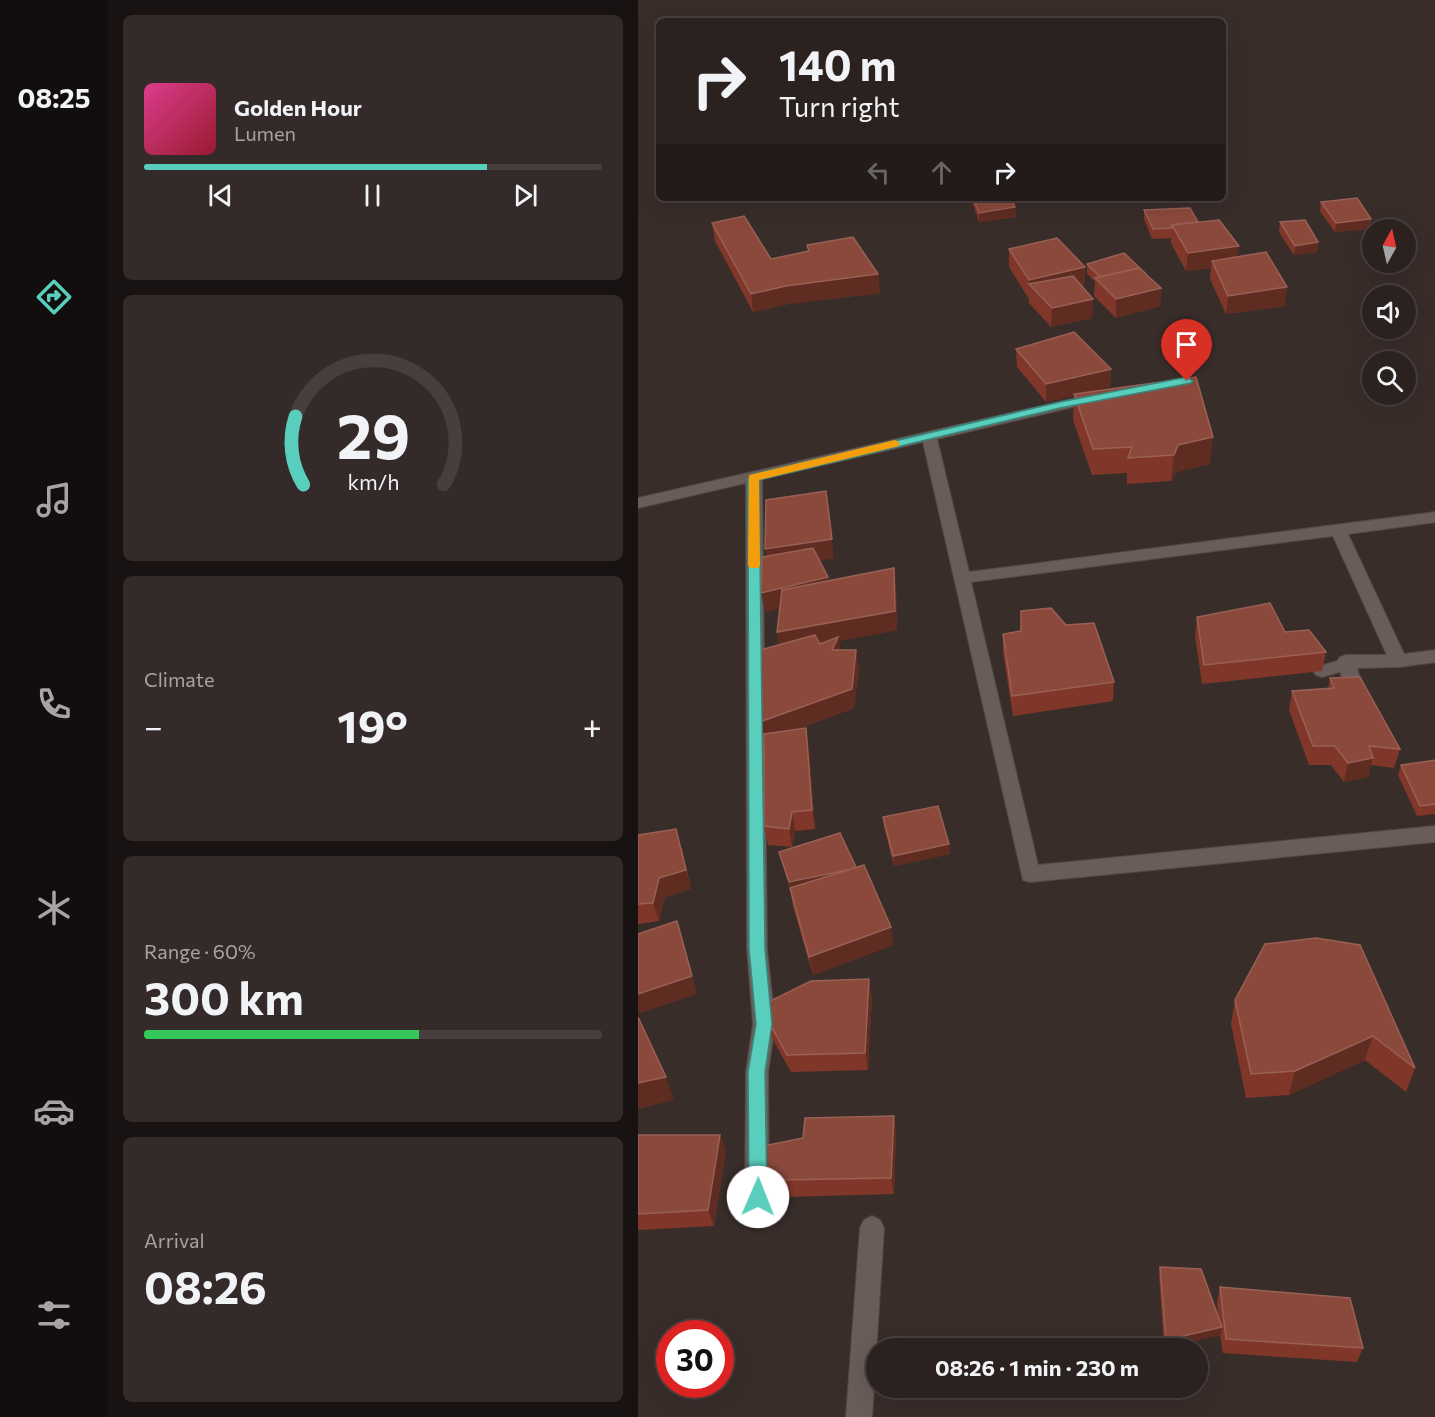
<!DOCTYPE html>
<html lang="en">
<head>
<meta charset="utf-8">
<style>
  :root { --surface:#2b2220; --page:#332a29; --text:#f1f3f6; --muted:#a6a4a5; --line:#473f3e; --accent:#5acebd }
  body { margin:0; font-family:Commissioner,sans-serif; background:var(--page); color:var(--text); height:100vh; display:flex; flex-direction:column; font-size:22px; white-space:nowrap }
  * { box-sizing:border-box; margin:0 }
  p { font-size:20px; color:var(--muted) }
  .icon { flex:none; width:33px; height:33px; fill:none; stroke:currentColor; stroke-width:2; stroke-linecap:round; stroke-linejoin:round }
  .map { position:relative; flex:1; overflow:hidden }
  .sheet { display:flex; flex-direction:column; gap:15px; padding:15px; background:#181312; width:530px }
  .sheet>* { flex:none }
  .hud { position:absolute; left:18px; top:18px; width:570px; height:183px; border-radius:9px; box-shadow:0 6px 24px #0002,0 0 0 2px var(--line); background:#2b2220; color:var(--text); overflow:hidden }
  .needle { width:39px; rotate:8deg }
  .tools { position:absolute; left:724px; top:219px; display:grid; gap:12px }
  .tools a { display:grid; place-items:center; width:54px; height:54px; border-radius:50%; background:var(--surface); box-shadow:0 6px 24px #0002,0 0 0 2px var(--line); font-size:30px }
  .speed { position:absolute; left:18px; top:1320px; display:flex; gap:12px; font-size:30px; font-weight:700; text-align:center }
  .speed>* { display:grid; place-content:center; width:78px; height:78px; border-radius:50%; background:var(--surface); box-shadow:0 6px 24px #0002,0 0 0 2px var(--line); line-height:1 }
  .speed .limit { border:9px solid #d22; background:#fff; color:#111 }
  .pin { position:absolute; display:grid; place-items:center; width:51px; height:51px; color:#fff; margin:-62px -26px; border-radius:50% 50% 50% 0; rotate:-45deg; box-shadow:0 0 6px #0007 }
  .pin .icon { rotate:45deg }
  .me { position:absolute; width:66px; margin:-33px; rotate:1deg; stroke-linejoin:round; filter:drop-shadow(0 0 4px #0008) }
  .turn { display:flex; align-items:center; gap:21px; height:126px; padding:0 24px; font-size:27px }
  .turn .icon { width:78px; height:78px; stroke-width:2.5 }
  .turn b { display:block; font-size:42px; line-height:51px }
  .lanes { display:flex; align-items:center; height:57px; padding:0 24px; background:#0003; justify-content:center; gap:30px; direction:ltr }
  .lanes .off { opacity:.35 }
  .big { font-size:45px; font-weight:700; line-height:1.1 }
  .sheet .card { flex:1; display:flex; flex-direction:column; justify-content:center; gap:9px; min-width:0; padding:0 21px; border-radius:9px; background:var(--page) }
  .sheet .dial { align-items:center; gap:0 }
  .dial svg { height:156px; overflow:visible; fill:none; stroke:var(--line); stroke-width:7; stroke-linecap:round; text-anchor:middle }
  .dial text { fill:var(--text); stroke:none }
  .song { display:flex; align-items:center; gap:18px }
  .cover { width:72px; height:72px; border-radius:9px; background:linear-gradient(135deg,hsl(330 70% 55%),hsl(350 70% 35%)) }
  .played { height:6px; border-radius:3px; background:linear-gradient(90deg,var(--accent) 75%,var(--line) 75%) }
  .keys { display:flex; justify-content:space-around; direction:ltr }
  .heat { display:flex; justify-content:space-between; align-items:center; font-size:33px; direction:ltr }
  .charge { height:9px; border-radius:4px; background:linear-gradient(90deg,#34c759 60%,var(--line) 0) }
  .trip { position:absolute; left:228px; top:1338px; width:342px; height:60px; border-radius:30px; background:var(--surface); box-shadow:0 6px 24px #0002,0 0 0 2px var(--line); font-weight:700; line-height:60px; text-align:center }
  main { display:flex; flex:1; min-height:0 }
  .menu { display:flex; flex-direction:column; width:108px; justify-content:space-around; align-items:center; background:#110e0d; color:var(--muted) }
  .menu .icon { width:42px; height:42px }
  .menu .selected { color:var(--accent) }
  .menu b { font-size:27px; color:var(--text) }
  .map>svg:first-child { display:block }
</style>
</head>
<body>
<main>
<nav class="menu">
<b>08:25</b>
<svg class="icon selected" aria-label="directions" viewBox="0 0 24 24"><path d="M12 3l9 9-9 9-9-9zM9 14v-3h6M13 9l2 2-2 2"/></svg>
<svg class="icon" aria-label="music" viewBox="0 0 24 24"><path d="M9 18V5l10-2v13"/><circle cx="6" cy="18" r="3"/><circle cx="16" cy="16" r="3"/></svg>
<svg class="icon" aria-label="phone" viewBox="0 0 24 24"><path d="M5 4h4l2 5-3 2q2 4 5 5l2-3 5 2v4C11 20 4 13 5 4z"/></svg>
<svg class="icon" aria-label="climate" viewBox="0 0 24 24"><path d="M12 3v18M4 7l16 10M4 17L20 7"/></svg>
<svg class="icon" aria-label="car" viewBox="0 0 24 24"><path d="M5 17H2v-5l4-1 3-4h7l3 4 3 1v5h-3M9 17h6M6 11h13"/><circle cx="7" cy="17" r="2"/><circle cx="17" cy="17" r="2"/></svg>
<svg class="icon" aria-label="filters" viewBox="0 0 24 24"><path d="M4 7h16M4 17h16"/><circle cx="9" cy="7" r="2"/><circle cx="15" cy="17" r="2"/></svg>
</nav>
<section class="sheet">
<div class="card">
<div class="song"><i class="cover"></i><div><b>Golden Hour</b><p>Lumen</p></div></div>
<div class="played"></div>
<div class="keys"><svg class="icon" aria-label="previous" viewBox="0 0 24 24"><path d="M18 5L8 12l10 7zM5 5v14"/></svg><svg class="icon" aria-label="pause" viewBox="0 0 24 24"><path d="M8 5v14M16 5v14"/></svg><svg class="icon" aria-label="next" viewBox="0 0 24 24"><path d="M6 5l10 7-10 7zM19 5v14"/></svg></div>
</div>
<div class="card dial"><svg viewBox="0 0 100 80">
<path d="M14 69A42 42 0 1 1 86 69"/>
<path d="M14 69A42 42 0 0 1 10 34" stroke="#5acebd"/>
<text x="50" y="56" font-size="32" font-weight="700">29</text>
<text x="50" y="72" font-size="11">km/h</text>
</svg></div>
<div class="card"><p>Climate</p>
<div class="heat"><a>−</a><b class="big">19°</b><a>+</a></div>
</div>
<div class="card"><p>Range · 60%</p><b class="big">300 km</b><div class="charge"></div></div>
<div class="card"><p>Arrival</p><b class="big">08:26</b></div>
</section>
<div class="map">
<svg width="798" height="1417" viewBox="0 0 798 1417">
  <rect width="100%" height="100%" fill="#392d2a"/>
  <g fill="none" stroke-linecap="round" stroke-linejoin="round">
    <g stroke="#534947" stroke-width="2">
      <g id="minor">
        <polygon points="460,393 467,397 465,400 299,439 331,572 798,512 798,522 710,534 766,654 798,650 798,662 761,667 719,668 727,696 724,701 718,702 712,701 702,672 684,677 678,675 675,671 678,667 699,661 702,657 708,655 749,655 695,536 333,582 400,865 798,826 798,842 392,882 385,880 285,442 124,479 129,949 137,1024 130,1072 131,1213 127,1221 119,1224 111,1221 107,1213 108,1072 115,1024 109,949 108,483 0,508 0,498"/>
        <polygon points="234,1216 242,1220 246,1228 234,1417 208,1417 222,1228 226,1220"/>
      </g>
    </g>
    <use href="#minor" fill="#695c59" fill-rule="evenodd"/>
  </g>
  <g fill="#803729">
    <polygon points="333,198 373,198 377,207 378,217 341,222"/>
    <polygon points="683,202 733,219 732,229 697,232 682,211"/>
    <polygon points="506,210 560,222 599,256 647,306 588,314 572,279 573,268 548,271 533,243 533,238 514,239 506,219"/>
    <polygon points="642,222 680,242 679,252 656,255 641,232"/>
    <polygon points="74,223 133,259 170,252 169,245 240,274 242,293 150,304 115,312 77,241"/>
    <polygon points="371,249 447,267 446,285 443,286 455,299 454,318 413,327 391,303 391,299 371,267"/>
    <polygon points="449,264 507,274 523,288 522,306 478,318 456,296 457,282 449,273"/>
    <polygon points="378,349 473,369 472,387 459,390 572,464 538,472 533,481 489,484 489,473 454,475 435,420 436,396 408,402 379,367"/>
    <polygon points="124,557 196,558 182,560 191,581 258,587 259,630 201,641 202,650 221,669 216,708 157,730 171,747 177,829 157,831 154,847 130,845 126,826 126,741 117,744 113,725 141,645 142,608 127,612"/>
    <polygon points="559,617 647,632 688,652 684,671 564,684 557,636"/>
    <polygon points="365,634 476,682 475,701 375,716 365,653"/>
    <polygon points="692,678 762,749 756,768 733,765 730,777 706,782 693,765 671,765 651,710 654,691 690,689"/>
    <polygon points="798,760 798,814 779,816 760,775 763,765"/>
    <polygon points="245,817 311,844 312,854 256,866 246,827"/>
    <polygon points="0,835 44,848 53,889 27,897 21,921 0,924"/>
    <polygon points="141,852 218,867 253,927 255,945 175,975 155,907 152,888 144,862"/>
    <polygon points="627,944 777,1068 768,1092 727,1060 651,1095 608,1098 593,1024 597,1000"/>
    <polygon points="234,997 230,1070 153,1072 126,1024 122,1006"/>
    <polygon points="256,1116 258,1133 256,1194 145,1197 120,1164 115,1148 165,1138"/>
    <polygon points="0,1135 82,1135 88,1151 76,1226 0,1230"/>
    <polygon points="522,1267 580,1315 579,1302 582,1287 725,1348 719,1362 585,1353 582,1335 526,1348 521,1275"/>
  </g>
  <g fill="#5f2c22">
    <polygon points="377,207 378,217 341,222 341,213"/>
    <polygon points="733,219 732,229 697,232 698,223"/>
    <polygon points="680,242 679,252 656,255 657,246"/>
    <polygon points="601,246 599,265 574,261 573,268 548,271 550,253"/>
    <polygon points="447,267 446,285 402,296 391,284 391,299 391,280"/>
    <polygon points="240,274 242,293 150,304 115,312 113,294 148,286"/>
    <polygon points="649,287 647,306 588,314 590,296"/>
    <polygon points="523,288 522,306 478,318 478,299"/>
    <polygon points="455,299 454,318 413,327 414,308"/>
    <polygon points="473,369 472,387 436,396 436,394 436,396 408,402 408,384"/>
    <polygon points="575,437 572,464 538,472 533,481 536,455 540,445"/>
    <polygon points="188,491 196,558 131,569 127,549"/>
    <polygon points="256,568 258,587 259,630 201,641 203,656 142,652 139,632"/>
    <polygon points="190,577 193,596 127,612 123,593"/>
    <polygon points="218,650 221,669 216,708 117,744 113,725"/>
    <polygon points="168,728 171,747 177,829 174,810"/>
    <polygon points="735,758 730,777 706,782 710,763"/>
    <polygon points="154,812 157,831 154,847 151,829"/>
    <polygon points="38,829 53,889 27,897 21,921 15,903 21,878"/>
    <polygon points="311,844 312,854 256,866 255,856"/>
    <polygon points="218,868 153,891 151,882"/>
    <polygon points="39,921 59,994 0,1014 0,994"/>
    <polygon points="253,927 255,945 175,975 171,957"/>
    <polygon points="231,979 234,997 230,1070 227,1053"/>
    <polygon points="735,1036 727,1060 651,1095 657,1071"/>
    <polygon points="28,1077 36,1100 0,1109 0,1083"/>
    <polygon points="256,1116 258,1133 256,1194 253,1178"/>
    <polygon points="82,1135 88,1151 76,1226 70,1210"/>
    <polygon points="584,1327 583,1335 526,1348 528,1340"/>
  </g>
  <g fill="#8b493c" stroke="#996055" stroke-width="1.5">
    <polygon points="335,198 373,198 377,207 341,213"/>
    <polygon points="719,198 733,219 698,223 683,202"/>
    <polygon points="552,208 560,222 534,225 534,228 515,229 506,210"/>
    <polygon points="106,216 133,259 171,251 169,245 215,237 240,274 148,286 113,294 74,223"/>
    <polygon points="581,220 601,246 550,253 534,225"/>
    <polygon points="667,220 680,242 657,246 642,222"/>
    <polygon points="419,238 447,267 391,280 371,249"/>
    <polygon points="628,252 649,287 590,296 574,261"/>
    <polygon points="486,253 507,273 506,273 501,268 462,277 449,264"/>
    <polygon points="501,268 523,288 478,299 457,278"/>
    <polygon points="435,276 455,299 414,308 391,284"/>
    <polygon points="436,332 473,369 408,384 378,349"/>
    <polygon points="558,377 575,437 540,445 536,455 490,458 494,447 455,449 436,394"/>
    <polygon points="188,491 194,539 127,549 128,500"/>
    <polygon points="175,548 190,577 123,593 124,557"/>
    <polygon points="256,568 257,611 139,632 144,590"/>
    <polygon points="632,603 647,632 671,630 688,652 566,665 559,617"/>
    <polygon points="413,608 428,625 456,623 476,682 374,696 365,634 383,631 383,611"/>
    <polygon points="177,635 182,644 200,637 194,650 218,650 214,689 113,725 122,650"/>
    <polygon points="722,677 762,749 731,746 735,758 710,763 697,746 675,746 654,691 696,688 692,678"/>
    <polygon points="168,728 174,810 154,812 151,829 126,826 126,734"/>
    <polygon points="798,760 798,804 782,806 763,765"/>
    <polygon points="300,806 311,844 255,856 245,817"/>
    <polygon points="38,829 48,870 21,878 15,903 0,904 0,835"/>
    <polygon points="202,833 218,867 210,870 151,882 141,852"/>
    <polygon points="226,865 253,927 171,957 152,888"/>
    <polygon points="39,921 54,976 0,994 0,934"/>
    <polygon points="678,938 722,945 777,1068 735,1036 657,1071 613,1074 597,1000 627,944"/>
    <polygon points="231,979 227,1053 149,1055 122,1006 173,981"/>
    <polygon points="0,1017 28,1077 0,1083"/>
    <polygon points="256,1116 253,1178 141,1180 115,1148 165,1138 167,1118"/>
    <polygon points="0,1135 82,1135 70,1210 0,1214"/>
    <polygon points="522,1267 563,1269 584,1327 528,1340"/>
    <polygon points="582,1287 712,1298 725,1348 588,1339"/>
  </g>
  <polygon fill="#5acebd" stroke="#3a867b" stroke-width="1.5" points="549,377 555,381 553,383 422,408 121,480 127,949 134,1024 127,1072 129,1197 126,1203 120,1205 113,1203 111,1197 110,1072 118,1024 111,949 110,478 116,474 422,402"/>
  <polygon fill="#f59e0b" points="257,440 261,442 261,446 121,480 122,565 120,568 112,568 110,565 111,475"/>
</svg>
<div class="tools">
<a><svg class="needle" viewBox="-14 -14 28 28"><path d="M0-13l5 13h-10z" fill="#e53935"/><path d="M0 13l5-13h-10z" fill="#a6a4a5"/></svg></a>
<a><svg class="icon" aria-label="sound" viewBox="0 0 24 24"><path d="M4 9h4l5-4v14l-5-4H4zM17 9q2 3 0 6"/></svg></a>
<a><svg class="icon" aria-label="search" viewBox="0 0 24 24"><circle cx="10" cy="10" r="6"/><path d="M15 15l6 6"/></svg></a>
</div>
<div class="speed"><div class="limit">30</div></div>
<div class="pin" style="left:549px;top:381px;background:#d93025"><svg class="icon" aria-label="arrive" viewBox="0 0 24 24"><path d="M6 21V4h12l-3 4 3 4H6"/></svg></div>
<svg class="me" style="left:120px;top:1197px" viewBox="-20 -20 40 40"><circle r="19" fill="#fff"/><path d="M0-13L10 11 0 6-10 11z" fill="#5acebd"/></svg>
<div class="trip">08:26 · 1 min · 230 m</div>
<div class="hud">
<div class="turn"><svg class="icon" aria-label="right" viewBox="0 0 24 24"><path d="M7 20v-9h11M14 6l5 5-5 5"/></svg><div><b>140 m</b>Turn right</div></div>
<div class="lanes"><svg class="icon off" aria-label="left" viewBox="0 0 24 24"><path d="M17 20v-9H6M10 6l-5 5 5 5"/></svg><svg class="icon off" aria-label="ahead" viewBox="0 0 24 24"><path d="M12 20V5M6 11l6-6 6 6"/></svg><svg class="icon" aria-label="right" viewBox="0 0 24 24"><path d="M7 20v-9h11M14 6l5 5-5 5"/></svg></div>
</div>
</div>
</main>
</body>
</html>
